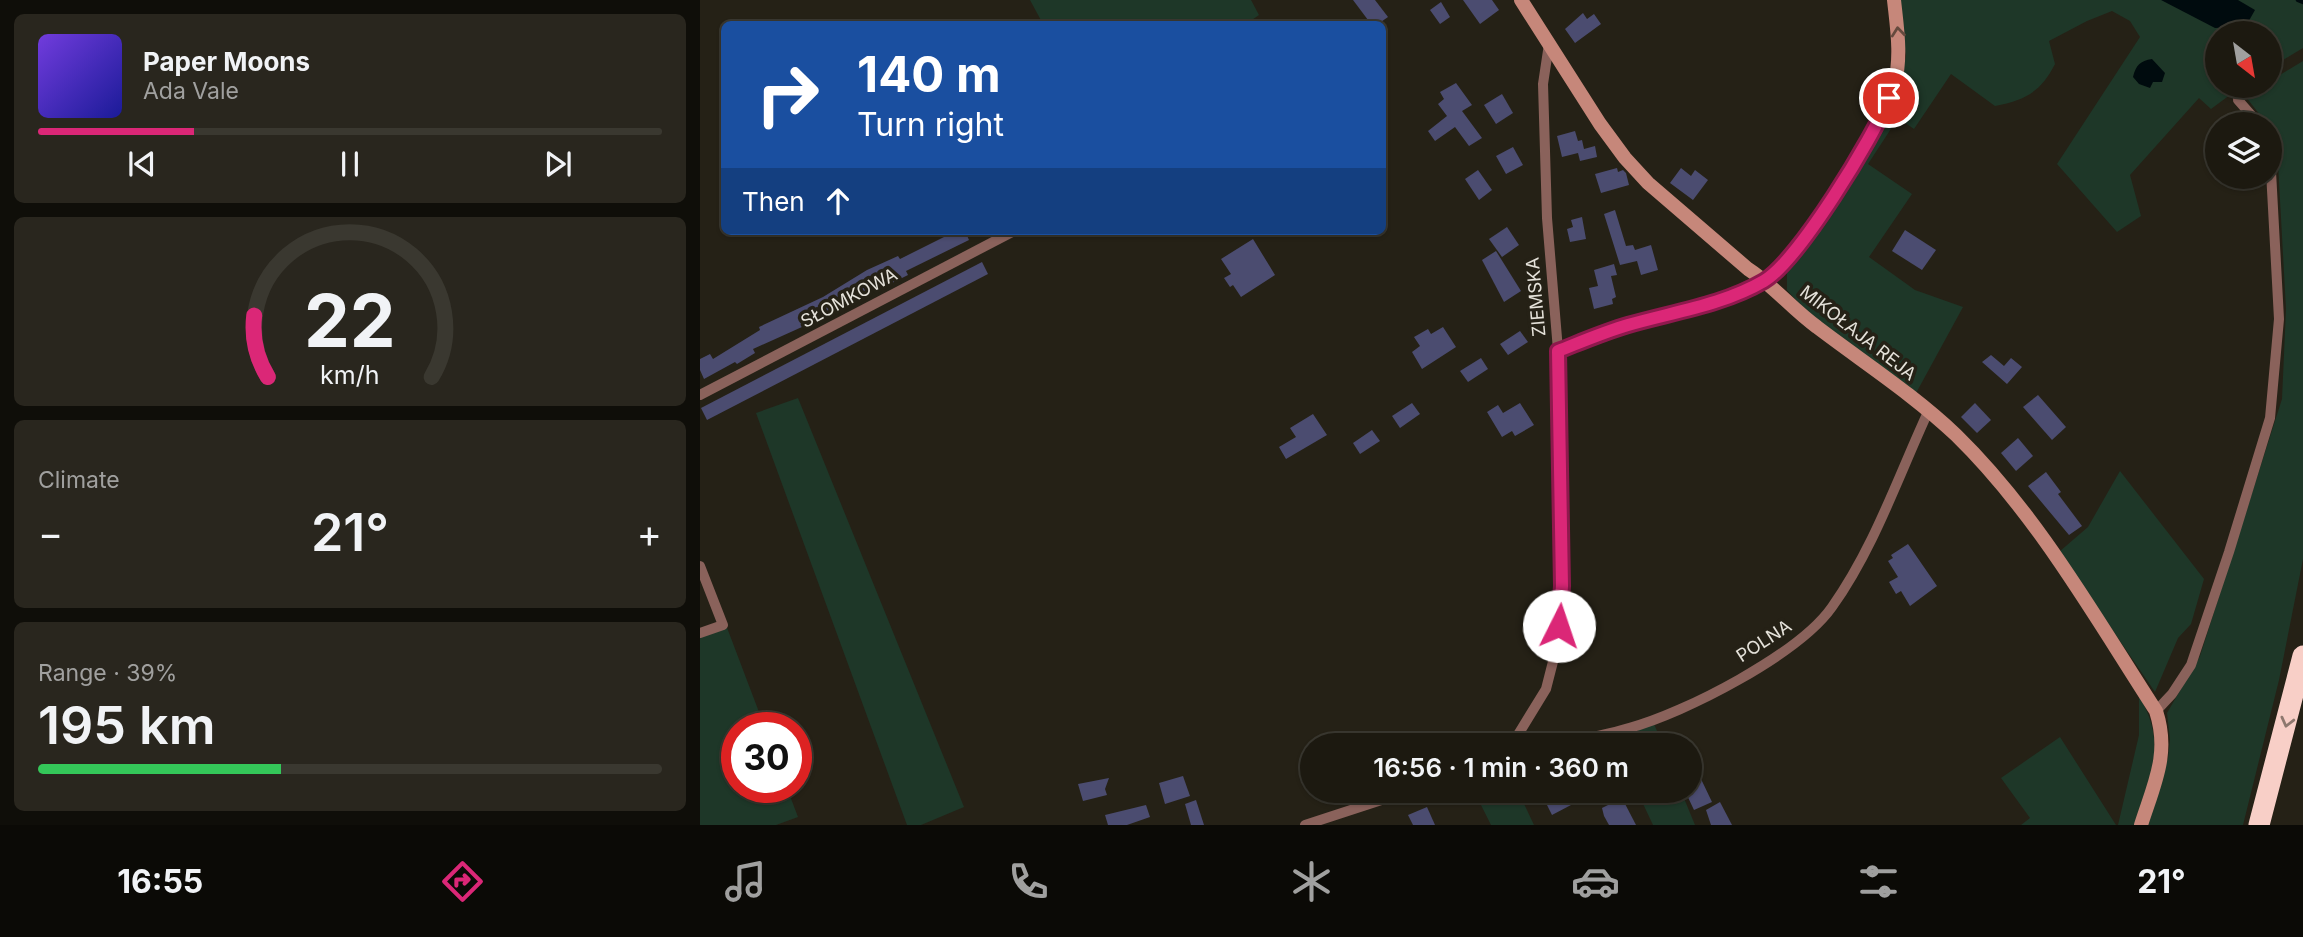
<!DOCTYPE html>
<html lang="en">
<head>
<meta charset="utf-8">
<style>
  :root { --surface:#1c1910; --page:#29261e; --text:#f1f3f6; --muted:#a0a09f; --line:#3a3830; --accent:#db2777 }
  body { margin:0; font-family:Inter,sans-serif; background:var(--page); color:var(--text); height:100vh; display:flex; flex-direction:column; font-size:26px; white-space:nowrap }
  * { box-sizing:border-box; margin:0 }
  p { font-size:23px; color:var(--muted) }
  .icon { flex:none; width:38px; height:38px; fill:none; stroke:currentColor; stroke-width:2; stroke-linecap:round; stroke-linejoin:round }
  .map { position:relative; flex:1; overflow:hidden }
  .sheet { display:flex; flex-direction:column; gap:14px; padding:14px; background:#0f0e09; width:700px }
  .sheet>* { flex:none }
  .hud { position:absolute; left:21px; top:21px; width:665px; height:214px; border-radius:10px; box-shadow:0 2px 5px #0004,0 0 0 2px var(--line); background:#1a4fa0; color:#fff; overflow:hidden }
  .needle { width:46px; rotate:149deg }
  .fabs { position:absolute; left:1505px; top:21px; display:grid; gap:14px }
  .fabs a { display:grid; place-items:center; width:77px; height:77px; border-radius:50%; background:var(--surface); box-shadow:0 2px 5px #0004,0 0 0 2px var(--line); font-size:35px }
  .speed { position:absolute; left:21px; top:712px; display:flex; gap:14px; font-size:35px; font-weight:700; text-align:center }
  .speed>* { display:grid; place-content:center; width:91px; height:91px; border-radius:50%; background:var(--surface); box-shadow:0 2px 5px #0004,0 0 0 2px var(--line); line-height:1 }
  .speed .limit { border:10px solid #d22; background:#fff; color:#111 }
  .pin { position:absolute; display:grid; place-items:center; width:60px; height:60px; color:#fff; margin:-30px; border:4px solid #fff; border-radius:50%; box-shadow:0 2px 7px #0007 }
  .me { position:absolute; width:77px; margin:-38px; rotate:4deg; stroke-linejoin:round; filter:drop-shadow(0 0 5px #0008) }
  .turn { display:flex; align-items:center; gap:24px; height:147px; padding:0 21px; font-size:32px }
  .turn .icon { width:91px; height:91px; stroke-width:2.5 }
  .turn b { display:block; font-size:49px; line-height:60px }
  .then { display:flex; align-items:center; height:66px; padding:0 21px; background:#0003; gap:14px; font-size:26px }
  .big { font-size:52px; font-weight:600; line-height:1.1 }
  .sheet .tile { flex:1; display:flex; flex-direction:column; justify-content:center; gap:10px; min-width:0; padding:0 24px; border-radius:10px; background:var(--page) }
  .sheet .dial { align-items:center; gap:0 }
  .dial svg { height:182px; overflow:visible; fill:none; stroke:var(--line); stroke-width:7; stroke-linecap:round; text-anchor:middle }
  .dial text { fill:var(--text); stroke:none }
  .song { display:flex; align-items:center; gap:21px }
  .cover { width:84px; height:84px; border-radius:10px; background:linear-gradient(135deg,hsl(260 70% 55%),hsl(240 70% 35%)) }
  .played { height:7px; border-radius:4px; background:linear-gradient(90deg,var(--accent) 25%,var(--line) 25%) }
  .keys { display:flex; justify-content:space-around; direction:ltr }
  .heat { display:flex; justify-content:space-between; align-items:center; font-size:38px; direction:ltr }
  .charge { height:10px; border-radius:5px; background:linear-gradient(90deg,#34c759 39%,var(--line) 0) }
  .trip { position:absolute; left:600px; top:733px; width:402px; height:70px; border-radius:35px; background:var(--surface); box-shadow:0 2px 5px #0004,0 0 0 2px var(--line); font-weight:600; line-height:70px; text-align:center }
  .tabs { display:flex; height:112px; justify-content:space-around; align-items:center; background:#0b0a06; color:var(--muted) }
  .tabs .icon { width:49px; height:49px }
  .tabs .selected { color:var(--accent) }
  .tabs b { font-size:32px; color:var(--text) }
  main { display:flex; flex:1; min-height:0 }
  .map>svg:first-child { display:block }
</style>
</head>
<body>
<main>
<section class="sheet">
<div class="tile">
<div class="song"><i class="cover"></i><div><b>Paper Moons</b><p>Ada Vale</p></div></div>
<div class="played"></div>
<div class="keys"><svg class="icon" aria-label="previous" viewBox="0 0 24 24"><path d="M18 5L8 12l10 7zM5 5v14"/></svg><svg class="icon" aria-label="pause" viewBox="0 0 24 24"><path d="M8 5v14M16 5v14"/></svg><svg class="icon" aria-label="next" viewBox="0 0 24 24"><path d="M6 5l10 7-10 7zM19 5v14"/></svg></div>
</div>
<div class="tile dial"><svg viewBox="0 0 100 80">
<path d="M14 69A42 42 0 1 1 86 69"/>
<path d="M14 69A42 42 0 0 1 8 42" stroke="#db2777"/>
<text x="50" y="56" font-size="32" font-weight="700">22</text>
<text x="50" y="72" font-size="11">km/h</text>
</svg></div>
<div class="tile"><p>Climate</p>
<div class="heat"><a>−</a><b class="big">21°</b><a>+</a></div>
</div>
<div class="tile"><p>Range · 39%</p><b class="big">195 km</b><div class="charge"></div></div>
</section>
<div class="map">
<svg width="1603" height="825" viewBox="0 0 1603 825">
  <rect width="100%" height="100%" fill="#252116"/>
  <g fill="#1e3728">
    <polygon points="330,0 551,0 559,15 546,24 343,24"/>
    <path d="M1199 0H1603V48L1570 68V33H1517V86H1542L1511 109 1499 98 1430 175 1441 216 1417 232 1357 164 1440 37 1430 21 1412 11 1387 21 1349 41 1355 64C1341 92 1325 100 1295 106L1251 74 1214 129 1198 118 1168 164 1212 194 1169 257 1215 290 1263 307 1215 395 1104 309 1087 290V273L1190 106 1194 110 1206 56Z"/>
    <polygon points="1603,61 1603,559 1579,680 1543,825 1448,825 1468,758 1470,740 1467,713 1500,656 1582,399 1586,309 1577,145 1570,124 1567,124 1546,97 1562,86 1570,86 1570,81"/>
    <polygon points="98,398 264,807 221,825 207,825 56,413"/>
    <polygon points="1420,471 1504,579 1491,624 1478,638 1455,692 1359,552 1388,527"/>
    <polygon points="26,625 65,728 37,728 37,788 87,788 98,817 76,825 0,825 0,636"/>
    <path d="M1439 696C1468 745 1450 775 1435 825H1418L1439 735Z"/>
    <polygon points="954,724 963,745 917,745 914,739"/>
    <polygon points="1360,737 1416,825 1321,825 1330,818 1301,778"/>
    <polygon points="774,791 818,791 834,825 791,825"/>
    <polygon points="937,791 981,791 995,825 953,825"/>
  </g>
  <g fill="#000b0e">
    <polygon points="1461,0 1538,0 1555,10 1546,26 1515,28"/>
    <path d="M1452 59 1465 73 1462 82H1453L1450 88 1439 84 1433 77C1436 65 1440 61 1452 59Z"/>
  </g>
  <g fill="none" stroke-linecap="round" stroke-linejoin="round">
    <polyline stroke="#000b0e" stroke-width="4.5" points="1598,0 1603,2"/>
  </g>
  <g fill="#4b4c70">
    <polygon points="653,0 675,0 688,17 678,24 671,24"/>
    <polygon points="763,0 792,0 799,10 780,24"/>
    <polygon points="741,2 750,17 740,24 730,10"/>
    <polygon points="883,13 887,19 894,14 901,24 875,43 865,29"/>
    <polygon points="756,83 772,105 762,111 782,138 769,146 755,127 735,141 728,131 747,116 738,104 744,99 740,92"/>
    <polygon points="802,94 813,113 796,124 784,105"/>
    <polygon points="875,131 878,141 882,140 884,149 895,146 897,157 880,161 878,153 862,157 857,136"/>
    <polygon points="813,147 823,165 806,174 796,156"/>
    <polygon points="917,168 918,172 923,170 926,173 929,185 901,193 895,174"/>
    <polygon points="981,168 991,176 995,170 1008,180 993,200 970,183"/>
    <polygon points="778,170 792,190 779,200 765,179"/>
    <polygon points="915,210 926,246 933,245 935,250 951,245 958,270 941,275 937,261 920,265 904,214"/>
    <polygon points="882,217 886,239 870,242 867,229 873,227 871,220"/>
    <polygon points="807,227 819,245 802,257 789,239"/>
    <polygon points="1205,230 1236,250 1222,270 1192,251"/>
    <polygon points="256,231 265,231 269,240 206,271 208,275 192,283 190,280 133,313 53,349 55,353 37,364 35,362 4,379 0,370 0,359 10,354 13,359 60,330 59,327 123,297 167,270 198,256 200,259"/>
    <polygon points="553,239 575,275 541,297 533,285 530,287 524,278 531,274 521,259"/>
    <polygon points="796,251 821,291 804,302 782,260"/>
    <polygon points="282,262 288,274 7,420 1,408"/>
    <polygon points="914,264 917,275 911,276 916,297 912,299 913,304 894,309 889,288 898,286 894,270"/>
    <polygon points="743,327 756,347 722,369 712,352 720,346 714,337 728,329 731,334"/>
    <polygon points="820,331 828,342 808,355 800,344"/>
    <polygon points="1291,355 1304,366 1311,358 1322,367 1307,384 1282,362"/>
    <polygon points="781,358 788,369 768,382 760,371"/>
    <polygon points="1338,395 1366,427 1352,440 1323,407"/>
    <polygon points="712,403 720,414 700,428 692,416"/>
    <polygon points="820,403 834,425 815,436 812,431 802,437 787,412 798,405 803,413"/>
    <polygon points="1275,403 1291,420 1277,433 1261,417"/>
    <polygon points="613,414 627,435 586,459 579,447 596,437 590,428"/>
    <polygon points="672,430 680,441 660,454 653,443"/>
    <polygon points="1318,438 1333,456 1316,471 1301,453"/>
    <polygon points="1346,472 1361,492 1358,494 1382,526 1369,535 1328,486"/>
    <polygon points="1208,544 1237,586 1210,606 1201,591 1196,594 1189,582 1198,577 1188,561 1193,558 1191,555"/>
    <polygon points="483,776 490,796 465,804 459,783"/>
    <polygon points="409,778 405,789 407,795 383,801 378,784"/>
    <polygon points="1001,779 1012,802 994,810 985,791 990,791 990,784"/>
    <polygon points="852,791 865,791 871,805 852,815 842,795"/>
    <polygon points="922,798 936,825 909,825 904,816 902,808"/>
    <polygon points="496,800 504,825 491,825 485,804"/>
    <polygon points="1020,802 1032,825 1011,825 1006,810"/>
    <polygon points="446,805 450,817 427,825 408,825 405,815"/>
    <polygon points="727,807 735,825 713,825 708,815"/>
  </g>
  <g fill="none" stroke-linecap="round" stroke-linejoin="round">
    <g stroke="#8a625b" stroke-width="10">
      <polyline points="1538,100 1559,124"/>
      <polyline points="858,350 925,326 1024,298 1066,280"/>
      <polyline points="0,395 314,231"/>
      <polyline points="0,566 23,625 0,633"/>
      <polyline points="1456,711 1472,694 1491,665 1529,552 1570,418 1579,319 1570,153"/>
      <polyline points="811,746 846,689 857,646 861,586 858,350 847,218 843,84 849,44"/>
      <path d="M841 746C870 741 900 737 929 728 985 713 1099 654 1132 607 1174 548 1198 477 1228 412"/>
      <polyline points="605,825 709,791"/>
    </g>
    <g stroke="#c6877a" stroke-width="14">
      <path d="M821 0 900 124 925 158 948 183 1048 269C1073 285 1092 309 1117 327 1163 362 1214 395 1256 435 1337 514 1395 617 1456 711 1470 754 1454 784 1441 825"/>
      <path d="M1066 280 1086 263 1102 243C1131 198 1179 137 1194 86 1202 58 1197 28 1194 0"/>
    </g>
    <polyline stroke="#f8cfc7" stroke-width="21" points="1559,825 1603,656"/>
  </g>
  <defs><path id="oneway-chevron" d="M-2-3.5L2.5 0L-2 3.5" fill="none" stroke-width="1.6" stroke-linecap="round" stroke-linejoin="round" transform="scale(1.75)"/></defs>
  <use stroke="#654a3e" href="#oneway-chevron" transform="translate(1198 32) rotate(-96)"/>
  <use stroke="#8e786e" href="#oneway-chevron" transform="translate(1587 722) rotate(104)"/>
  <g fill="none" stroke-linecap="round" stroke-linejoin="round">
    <g stroke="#8e194d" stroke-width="18">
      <path id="route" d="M859 626 862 586 858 351C881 342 904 332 928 325 973 312 1023 305 1064 281 1098 261 1174 137 1189 98"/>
    </g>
    <use href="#route" stroke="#db2777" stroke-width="12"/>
  </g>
  <g text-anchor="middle" stroke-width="7" stroke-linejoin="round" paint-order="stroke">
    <g font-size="18" fill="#e5e2da" stroke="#252116">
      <text transform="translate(836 297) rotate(-95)" y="6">ZIEMSKA</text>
      <text transform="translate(149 298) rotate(-28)" y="6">SŁOMKOWA</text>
      <text transform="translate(1158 333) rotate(38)" y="6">MIKOŁAJA REJA</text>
      <text transform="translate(1064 641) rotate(-33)" y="6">POLNA</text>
    </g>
  </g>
</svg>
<div class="fabs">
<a><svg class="needle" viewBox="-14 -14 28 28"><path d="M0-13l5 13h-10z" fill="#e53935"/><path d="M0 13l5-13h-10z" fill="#a0a09f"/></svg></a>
<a><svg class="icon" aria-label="layers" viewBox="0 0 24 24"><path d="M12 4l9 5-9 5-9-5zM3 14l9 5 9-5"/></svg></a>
</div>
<div class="speed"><div class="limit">30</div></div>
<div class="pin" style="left:1189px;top:98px;background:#d93025"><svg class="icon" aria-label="arrive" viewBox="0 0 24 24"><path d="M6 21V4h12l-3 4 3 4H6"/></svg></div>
<svg class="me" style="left:859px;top:626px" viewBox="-20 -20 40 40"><circle r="19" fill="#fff"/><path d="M0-13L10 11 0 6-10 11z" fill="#db2777"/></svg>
<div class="trip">16:56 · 1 min · 360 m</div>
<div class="hud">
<div class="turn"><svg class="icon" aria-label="right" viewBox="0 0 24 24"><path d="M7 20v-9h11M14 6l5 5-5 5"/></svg><div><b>140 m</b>Turn right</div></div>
<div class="then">Then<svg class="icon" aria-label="ahead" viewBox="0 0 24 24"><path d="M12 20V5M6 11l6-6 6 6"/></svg></div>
</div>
</div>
</main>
<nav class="tabs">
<b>16:55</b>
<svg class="icon selected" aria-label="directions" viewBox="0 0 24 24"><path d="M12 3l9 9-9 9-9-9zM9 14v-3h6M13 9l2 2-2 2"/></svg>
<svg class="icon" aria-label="music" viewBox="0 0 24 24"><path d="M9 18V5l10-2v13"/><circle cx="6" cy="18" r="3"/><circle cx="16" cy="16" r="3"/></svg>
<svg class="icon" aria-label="phone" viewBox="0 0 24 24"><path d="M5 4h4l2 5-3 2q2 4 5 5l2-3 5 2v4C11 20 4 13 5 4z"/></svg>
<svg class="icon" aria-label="climate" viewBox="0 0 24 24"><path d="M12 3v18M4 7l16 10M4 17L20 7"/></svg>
<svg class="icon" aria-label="car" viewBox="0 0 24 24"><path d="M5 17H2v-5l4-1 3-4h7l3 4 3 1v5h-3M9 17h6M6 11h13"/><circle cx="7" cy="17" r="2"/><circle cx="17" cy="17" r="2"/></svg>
<svg class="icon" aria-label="filters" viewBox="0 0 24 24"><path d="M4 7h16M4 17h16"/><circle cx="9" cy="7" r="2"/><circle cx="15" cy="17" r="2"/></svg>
<b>21°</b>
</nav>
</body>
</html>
